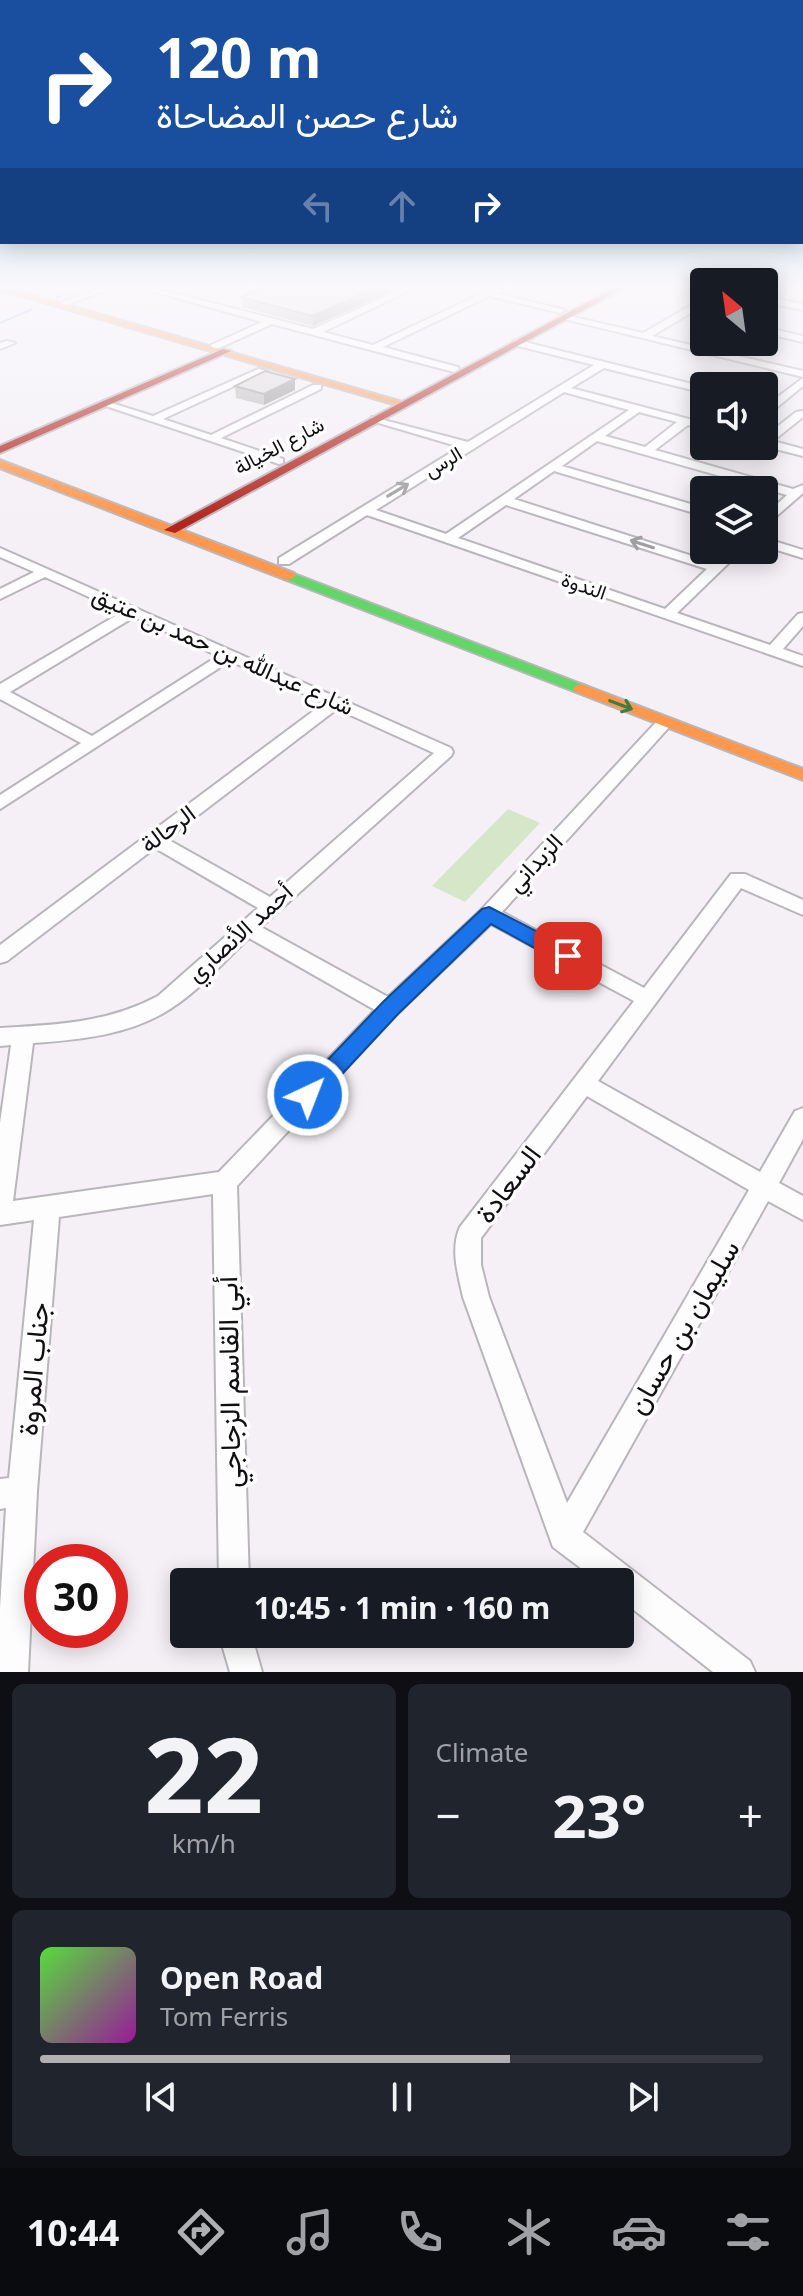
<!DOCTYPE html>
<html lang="en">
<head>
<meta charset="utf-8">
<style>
  :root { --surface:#171b24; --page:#20242c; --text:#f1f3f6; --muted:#9ea1a6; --line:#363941; --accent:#b0b0b3 }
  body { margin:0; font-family:"Noto Sans",Vazirmatn,sans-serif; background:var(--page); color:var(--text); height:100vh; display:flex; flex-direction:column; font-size:30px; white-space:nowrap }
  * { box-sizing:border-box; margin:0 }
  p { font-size:26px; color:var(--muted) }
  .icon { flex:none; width:44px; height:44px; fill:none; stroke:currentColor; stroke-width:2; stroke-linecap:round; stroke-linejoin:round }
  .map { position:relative; height:1672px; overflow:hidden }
  .sheet { display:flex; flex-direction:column; gap:12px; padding:12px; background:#0d0f14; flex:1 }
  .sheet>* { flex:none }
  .guide { position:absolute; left:0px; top:0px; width:804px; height:244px; box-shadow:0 4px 20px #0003; background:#1a4fa0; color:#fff; overflow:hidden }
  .needle { width:52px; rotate:331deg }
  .buttons { position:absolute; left:690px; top:268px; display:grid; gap:16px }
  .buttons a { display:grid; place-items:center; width:88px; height:88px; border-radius:8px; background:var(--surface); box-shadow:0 4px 20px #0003; font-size:40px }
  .speed { position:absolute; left:24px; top:1544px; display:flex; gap:16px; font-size:40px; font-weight:700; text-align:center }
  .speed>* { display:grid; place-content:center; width:104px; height:104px; border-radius:50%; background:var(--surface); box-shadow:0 4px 20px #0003; line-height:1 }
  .speed .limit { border:12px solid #d22; background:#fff; color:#111 }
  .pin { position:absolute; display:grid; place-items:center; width:68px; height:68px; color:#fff; margin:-34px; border-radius:16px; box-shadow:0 4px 12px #0006 }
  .me { position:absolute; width:88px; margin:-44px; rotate:43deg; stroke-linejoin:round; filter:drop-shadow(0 0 6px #0008) }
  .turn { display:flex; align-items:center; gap:28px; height:168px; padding:0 24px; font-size:36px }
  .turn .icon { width:104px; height:104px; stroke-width:2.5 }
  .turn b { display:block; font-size:56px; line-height:68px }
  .lanes { display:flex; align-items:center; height:76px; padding:0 24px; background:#0003; justify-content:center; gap:40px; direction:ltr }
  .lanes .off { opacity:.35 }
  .big { font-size:60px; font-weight:700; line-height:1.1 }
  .sheet .widget { flex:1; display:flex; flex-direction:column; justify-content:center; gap:12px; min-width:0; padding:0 28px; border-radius:12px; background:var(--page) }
  .sheet .dial { align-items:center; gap:0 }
  .dial b { font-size:104px; line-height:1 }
  .song { display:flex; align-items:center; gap:24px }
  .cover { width:96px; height:96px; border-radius:12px; background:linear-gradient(135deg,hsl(110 70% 55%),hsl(300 70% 35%)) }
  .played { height:8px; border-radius:4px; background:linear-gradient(90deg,var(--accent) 65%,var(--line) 65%) }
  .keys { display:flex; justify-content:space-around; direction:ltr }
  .heat { display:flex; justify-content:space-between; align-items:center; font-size:44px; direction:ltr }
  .sheet .tiles { flex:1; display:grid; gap:12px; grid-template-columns:1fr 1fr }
  .widget:last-child { grid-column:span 2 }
  .trip { position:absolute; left:170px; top:1568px; width:464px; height:80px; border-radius:8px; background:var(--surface); box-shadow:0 4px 20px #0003; font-weight:700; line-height:80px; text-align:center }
  .tab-bar { display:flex; height:128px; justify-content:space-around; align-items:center; background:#090b0e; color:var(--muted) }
  .tab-bar .icon { width:56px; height:56px }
  .tab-bar .on { color:var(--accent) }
  .tab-bar b { font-size:36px; color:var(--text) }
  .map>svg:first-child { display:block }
</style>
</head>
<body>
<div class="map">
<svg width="803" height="1672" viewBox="0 0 803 1672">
  <rect width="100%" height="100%" fill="#f4f0f6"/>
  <polygon fill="#d6e7c9" points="508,809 540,823 465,902 432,886"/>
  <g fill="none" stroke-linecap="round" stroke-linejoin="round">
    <g stroke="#86c2d5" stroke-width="2">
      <polyline points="56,298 81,288"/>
      <polyline points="0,323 32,309"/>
    </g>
    <g stroke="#b9b6bb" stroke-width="4">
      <g id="street">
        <polygon points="100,288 111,288 64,306 57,304"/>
        <polygon points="141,288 154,288 313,329 405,288 415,288 323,332 373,345 493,288 503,288 496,293 565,310 560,313 489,296 383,347 458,367 459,369 454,372 272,324 217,349 211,349 211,345 262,322"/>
        <polygon points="764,296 803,304 803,310 764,302"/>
        <polygon points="704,298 704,305 652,336 803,371 803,377 560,318 565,315 643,333"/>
        <polygon points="764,327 803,336 803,342 764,333"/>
        <path d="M517 340 704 387V393L604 368 571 388 704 423V429L688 425 655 450 793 489 803 485V493L764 527V516L787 495 597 441 562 466 704 508V516L554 471 514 499 714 563 727 550H742L677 613 770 645 798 614 803 613V626L783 649 803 656V666L367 515 289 564H279V558L460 447 372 421V417L468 442 594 365 514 345V341ZM564 392 629 410 446 534 376 510ZM639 412 677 422 645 447 605 436ZM506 505 707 569 665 609 458 538Z"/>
        <polygon points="7,341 15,343 0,349 0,343"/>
        <polygon points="258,369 267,371 163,419 211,435 313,385 321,385 321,389 221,438 283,459 283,463 279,464 100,404 105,401 153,416"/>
        <polygon points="803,378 803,386 775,409 767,409 767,405"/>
        <polygon points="803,411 803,417 773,441 803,449 803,456 764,446 764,437 796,412"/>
        <polygon points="764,538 803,550 803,558 764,546"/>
        <path d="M0 548 451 748 453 752 451 756 261 927 388 997 482 909 659 719H671L673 722 671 725 502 912 644 988 731 874H745L803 900V915L741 888 598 1081 760 1172 795 1111 803 1108V1139L779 1183 803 1196V1220L768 1201 583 1532 750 1661 755 1672H713L620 1599V1582H599L553 1547 463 1297C458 1274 450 1249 460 1227L634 1001 491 924 397 1014 237 1186 249 1582H219L213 1194 59 1217 37 1491 28 1672H0V1608L6 1508 0 1509V1479L9 1478 34 1220 0 1225V1123L11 1045 0 1046V1028C55 1025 108 1023 158 996L258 908 155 848 7 961 0 963V945L324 703 230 661 0 809V795L81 743 0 699V684L122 612 45 577 0 599V589L34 572 0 557ZM134 617 218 656 92 736 10 692ZM337 709 434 753 270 897 167 839ZM249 938 375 1010 219 1172 13 1201 33 1043C79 1040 130 1035 170 1009 199 991 224 961 249 938ZM587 1096 749 1190 567 1503 489 1297 481 1265V1238Z"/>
        <polygon points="219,1634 251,1634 262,1672 230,1672"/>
      </g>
    </g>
    <g stroke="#b9b6bb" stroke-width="4">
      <polygon id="fast" points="289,572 586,686 589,689 586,692 576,692 284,579 282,576"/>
    </g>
    <g stroke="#b9b6bb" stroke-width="4">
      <g id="slow">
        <polygon points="0,288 9,288 409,404 400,406 0,290"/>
        <polygon points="0,460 294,573 296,576 289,580 284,579 0,468"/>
        <polygon points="581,684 803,769 803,780 576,692 573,689 576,686"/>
      </g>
    </g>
    <g stroke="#b9b6bb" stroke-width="4">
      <g id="jam">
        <polygon points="614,288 624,288 175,533 164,530"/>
        <polygon points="223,349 231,351 0,453 0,446"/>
      </g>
    </g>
    <use href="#street" fill="#fdfdfe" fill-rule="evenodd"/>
    <use href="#fast" fill="#63d668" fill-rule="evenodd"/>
    <use href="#slow" fill="#ff974d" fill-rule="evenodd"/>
    <use href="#jam" fill="#b3261e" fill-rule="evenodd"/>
  </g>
  <g fill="#bebbbc">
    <polygon points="399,288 313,326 242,307 241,297"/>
    <polygon points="235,386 295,390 264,405 236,398"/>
  </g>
  <g fill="#9b9999">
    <polygon points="376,288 399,288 313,326 312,316"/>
    <polygon points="295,379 295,390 264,405 264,394"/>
  </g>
  <g fill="#dddadb" stroke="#9b9999" stroke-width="2">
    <polygon points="263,288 376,288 312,316 241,297"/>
    <polygon points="265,371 295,379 264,394 235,386"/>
  </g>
  <defs><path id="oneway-shaft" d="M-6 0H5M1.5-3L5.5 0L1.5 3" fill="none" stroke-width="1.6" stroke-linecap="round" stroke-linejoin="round" transform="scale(2)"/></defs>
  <g stroke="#9e9d9f">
    <use href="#oneway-shaft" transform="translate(398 490) rotate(-31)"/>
    <use href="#oneway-shaft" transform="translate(642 544) rotate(-162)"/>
  </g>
  <use stroke="#3e7c41" href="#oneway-shaft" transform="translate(621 705) rotate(21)"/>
  <linearGradient id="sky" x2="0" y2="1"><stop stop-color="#81bae0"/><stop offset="0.55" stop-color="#faf8fb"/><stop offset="1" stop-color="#faf8fb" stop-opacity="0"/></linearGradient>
  <rect width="803" height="522" fill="url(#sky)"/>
  <polygon fill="#1a73e8" stroke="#114b97" stroke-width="2" points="489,907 575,951 578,956 575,962 560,962 491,924 398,1014 316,1102 300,1102 296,1095 300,1089 383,1002 482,909"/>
  <g text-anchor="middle" stroke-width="7" stroke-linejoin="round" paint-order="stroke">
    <g font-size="20" fill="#100e11" stroke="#fefefe">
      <text transform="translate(279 446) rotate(-28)" y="7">شارع الخيالة</text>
      <text transform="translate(443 462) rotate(-31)" y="7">الرس</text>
      <text transform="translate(584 586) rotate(19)" y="7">الندوة</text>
    </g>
    <g font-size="24" fill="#100e11" stroke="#fefefe">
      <text transform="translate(223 651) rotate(24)" y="8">شارع عبدالله بن حمد بن عتيق</text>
      <text transform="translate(168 829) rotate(-37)" y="8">الرحالة</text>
      <text transform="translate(535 863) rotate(-47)" y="8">الزبداني</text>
      <text transform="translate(240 933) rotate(-42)" y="8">أحمد الأنصاري</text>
    </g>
    <g font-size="28" fill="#100e11" stroke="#fefefe">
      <text transform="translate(508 1184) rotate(-53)" y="10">السعادة</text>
      <text transform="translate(683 1327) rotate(-60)" y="10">سليمان بن حسان</text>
      <text transform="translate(33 1369) rotate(-85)" y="10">جناب المروة</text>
      <text transform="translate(229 1382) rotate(-91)" y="10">أبي القاسم الزجاجي</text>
    </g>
  </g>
</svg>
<div class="buttons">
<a><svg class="needle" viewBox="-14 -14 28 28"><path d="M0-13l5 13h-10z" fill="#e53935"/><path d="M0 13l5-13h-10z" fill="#9ea1a6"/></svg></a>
<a><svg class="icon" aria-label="sound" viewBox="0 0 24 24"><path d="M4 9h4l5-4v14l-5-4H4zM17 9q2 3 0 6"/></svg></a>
<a><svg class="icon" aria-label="layers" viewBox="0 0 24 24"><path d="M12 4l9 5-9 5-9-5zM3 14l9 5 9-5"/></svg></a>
</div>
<div class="speed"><div class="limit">30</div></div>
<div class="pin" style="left:568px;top:956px;background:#d93025"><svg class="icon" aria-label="arrive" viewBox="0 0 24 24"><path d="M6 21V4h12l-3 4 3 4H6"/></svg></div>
<svg class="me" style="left:308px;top:1095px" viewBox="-20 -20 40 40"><circle r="17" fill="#1a73e8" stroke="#fff" stroke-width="3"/><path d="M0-11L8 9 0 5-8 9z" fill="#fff"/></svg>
<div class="trip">10:45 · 1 min · 160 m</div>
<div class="guide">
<div class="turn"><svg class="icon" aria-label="right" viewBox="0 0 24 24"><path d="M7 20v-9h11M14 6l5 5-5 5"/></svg><div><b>120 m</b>شارع حصن المضاحاة</div></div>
<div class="lanes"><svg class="icon off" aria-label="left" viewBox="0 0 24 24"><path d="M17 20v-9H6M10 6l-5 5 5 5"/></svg><svg class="icon off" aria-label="ahead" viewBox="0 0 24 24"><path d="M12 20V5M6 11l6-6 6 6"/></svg><svg class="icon" aria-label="right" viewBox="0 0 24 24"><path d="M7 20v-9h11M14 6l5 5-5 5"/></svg></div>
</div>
</div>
<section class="sheet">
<div class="tiles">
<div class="widget dial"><b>22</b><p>km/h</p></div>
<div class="widget"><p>Climate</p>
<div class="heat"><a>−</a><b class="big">23°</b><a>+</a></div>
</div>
<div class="widget">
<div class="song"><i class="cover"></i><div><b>Open Road</b><p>Tom Ferris</p></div></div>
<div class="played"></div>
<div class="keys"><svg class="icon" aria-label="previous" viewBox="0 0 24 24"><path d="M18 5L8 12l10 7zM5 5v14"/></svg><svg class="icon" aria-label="pause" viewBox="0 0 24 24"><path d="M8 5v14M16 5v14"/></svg><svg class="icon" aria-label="next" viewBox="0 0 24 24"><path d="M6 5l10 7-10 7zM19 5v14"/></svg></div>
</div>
</div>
</section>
<nav class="tab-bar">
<b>10:44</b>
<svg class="icon on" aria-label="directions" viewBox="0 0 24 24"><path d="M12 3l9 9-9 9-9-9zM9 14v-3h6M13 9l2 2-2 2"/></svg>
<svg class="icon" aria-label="music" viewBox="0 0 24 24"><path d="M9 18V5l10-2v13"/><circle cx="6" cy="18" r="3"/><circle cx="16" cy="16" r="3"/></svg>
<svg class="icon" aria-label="phone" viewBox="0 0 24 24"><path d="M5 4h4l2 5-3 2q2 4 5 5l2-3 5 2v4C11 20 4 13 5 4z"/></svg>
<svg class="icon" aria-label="climate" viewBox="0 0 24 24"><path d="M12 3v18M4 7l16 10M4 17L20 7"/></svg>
<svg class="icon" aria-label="car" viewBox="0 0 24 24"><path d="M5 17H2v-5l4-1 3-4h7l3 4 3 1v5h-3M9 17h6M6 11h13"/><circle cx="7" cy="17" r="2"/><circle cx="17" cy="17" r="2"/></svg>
<svg class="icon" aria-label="filters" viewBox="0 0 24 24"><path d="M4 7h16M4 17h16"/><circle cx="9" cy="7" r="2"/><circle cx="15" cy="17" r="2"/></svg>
</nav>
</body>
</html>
